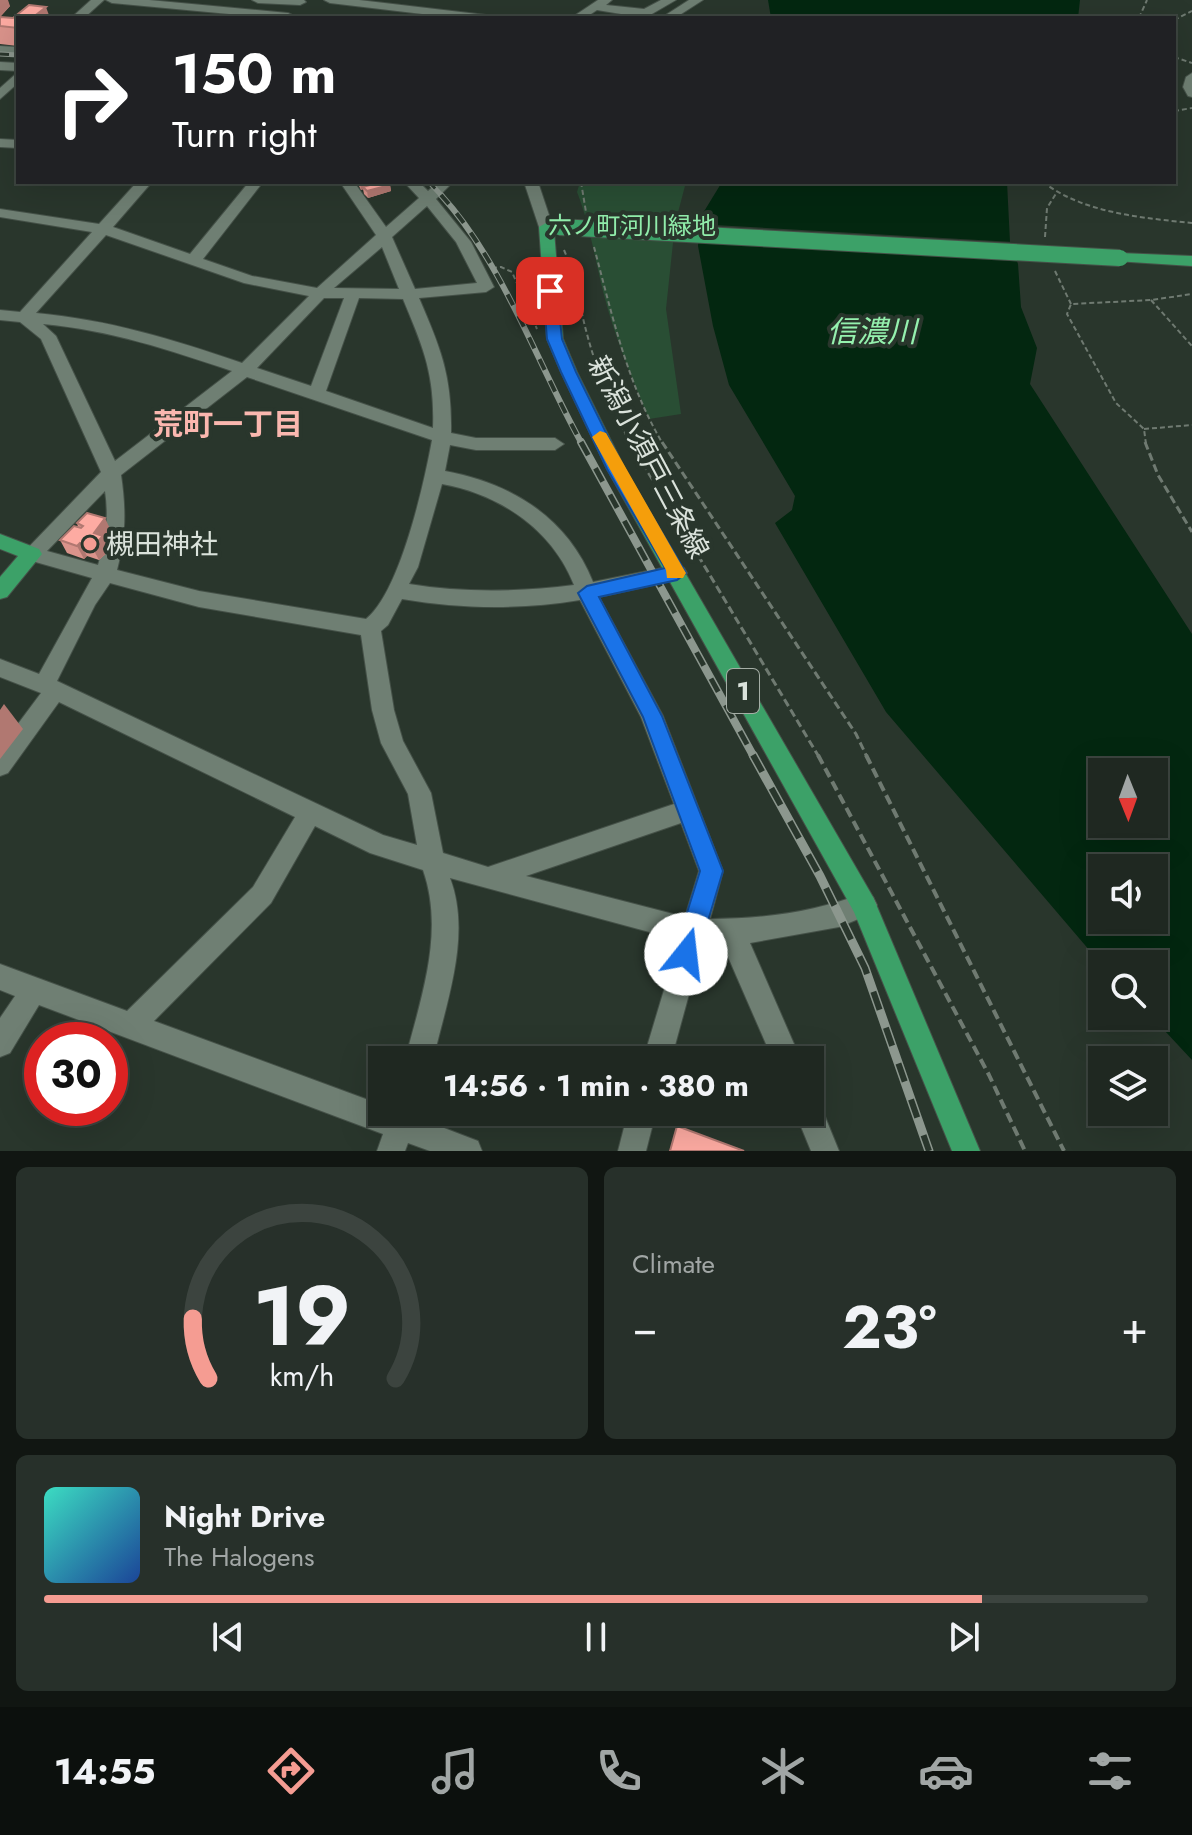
<!DOCTYPE html>
<html lang="en">
<head>
<meta charset="utf-8">
<style>
  :root { --surface:#1f2821; --page:#27302a; --text:#f1f3f6; --muted:#a1a6a5; --line:#3c443f; --accent:#f59c92 }
  body { margin:0; font-family:Jost,"Noto Sans JP",sans-serif; background:var(--page); color:var(--text); height:100vh; display:flex; flex-direction:column; font-size:30px; white-space:nowrap }
  * { box-sizing:border-box; margin:0 }
  p { font-size:26px; color:var(--muted) }
  .icon { flex:none; width:44px; height:44px; fill:none; stroke:currentColor; stroke-width:2; stroke-linecap:round; stroke-linejoin:round }
  .map { position:relative; height:1151px; overflow:hidden }
  .sheet { display:flex; flex-direction:column; gap:16px; padding:16px; background:#111612; flex:1 }
  .sheet>* { flex:none }
  .guide { position:absolute; left:16px; top:16px; width:1160px; height:168px; border-radius:0px; box-shadow:0 8px 32px #0002,0 0 0 2px var(--line); background:#202124; color:#fff; overflow:hidden }
  .needle { width:52px; rotate:179deg }
  .fabs { position:absolute; left:1088px; top:758px; display:grid; gap:16px }
  .fabs a { display:grid; place-items:center; width:80px; height:80px; border-radius:0px; background:var(--surface); box-shadow:0 8px 32px #0002,0 0 0 2px var(--line); font-size:40px }
  .speed { position:absolute; left:24px; top:1022px; display:flex; gap:16px; font-size:40px; font-weight:700; text-align:center }
  .speed>* { display:grid; place-content:center; width:104px; height:104px; border-radius:50%; background:var(--surface); box-shadow:0 8px 32px #0002,0 0 0 2px var(--line); line-height:1 }
  .speed .limit { border:12px solid #d22; background:#fff; color:#111 }
  .pin { position:absolute; display:grid; place-items:center; width:68px; height:68px; color:#fff; margin:-34px; border-radius:16px; box-shadow:0 4px 12px #0006 }
  .me { position:absolute; width:88px; margin:-44px; rotate:16deg; stroke-linejoin:round; filter:drop-shadow(0 0 6px #0008) }
  .turn { display:flex; align-items:center; gap:28px; height:168px; padding:0 24px; font-size:36px }
  .turn .icon { width:104px; height:104px; stroke-width:2.5 }
  .turn b { display:block; font-size:56px; line-height:68px }
  .big { font-size:60px; font-weight:700; line-height:1.1 }
  .sheet .tile { flex:1; display:flex; flex-direction:column; justify-content:center; gap:12px; min-width:0; padding:0 28px; border-radius:12px; background:var(--page) }
  .sheet .dial { align-items:center; gap:0 }
  .dial svg { height:208px; overflow:visible; fill:none; stroke:var(--line); stroke-width:7; stroke-linecap:round; text-anchor:middle }
  .dial text { fill:var(--text); stroke:none }
  .song { display:flex; align-items:center; gap:24px }
  .cover { width:96px; height:96px; border-radius:12px; background:linear-gradient(135deg,hsl(170 70% 55%),hsl(220 70% 35%)) }
  .played { height:8px; border-radius:4px; background:linear-gradient(90deg,var(--accent) 85%,var(--line) 85%) }
  .keys { display:flex; justify-content:space-around; direction:ltr }
  .heat { display:flex; justify-content:space-between; align-items:center; font-size:44px; direction:ltr }
  .sheet .tiles { flex:1; display:grid; gap:16px; grid-template-columns:1fr 1fr }
  .tile:last-child { grid-column:span 2 }
  .trip { position:absolute; left:368px; top:1046px; width:456px; height:80px; border-radius:0px; background:var(--surface); box-shadow:0 8px 32px #0002,0 0 0 2px var(--line); font-weight:700; line-height:80px; text-align:center }
  .tab-bar { display:flex; height:128px; justify-content:space-around; align-items:center; background:#0c100d; color:var(--muted) }
  .tab-bar .icon { width:56px; height:56px }
  .tab-bar .on { color:var(--accent) }
  .tab-bar b { font-size:36px; color:var(--text) }
  .map>svg:first-child { display:block }
</style>
</head>
<body>
<div class="map">
<svg width="1192" height="1151" viewBox="0 0 1192 1151">
  <rect width="100%" height="100%" fill="#29362c"/>
  <path fill="#294e34" d="M580 182H686L675 224 666 309 681 414 649 419C632 378 615 338 604 295 595 260 590 225 577 192Z"/>
  <g fill="#032710" fill-rule="evenodd">
    <polygon points="768,0 1080,0 1078,18 771,18"/>
    <path d="M722 182H1007L1010 242 1018 264 1021 307 1037 348 1030 384 1192 634V1060L1151 1016H1154V964L1102 965 886 712 775 523 792 510 795 496 729 385 713 326 698 246 700 218ZM1102 772H1154V824H1102ZM1102 868H1154V920H1102Z"/>
  </g>
  <polygon fill="#29362c" points="696,224 1014,242 1015,245 696,227"/>
  <g fill="none" stroke-linecap="round" stroke-linejoin="round">
    <g stroke="#455148" stroke-width="2">
      <g id="minor">
        <polygon points="91,0 104,0 84,18 71,18"/>
        <polygon points="106,0 149,0 288,13 294,16 272,18 112,3"/>
        <polygon points="252,0 304,0 306,2 300,5 258,3"/>
        <polygon points="324,0 359,0 486,15 492,18 456,18 330,3"/>
        <polygon points="598,0 612,0 606,5 644,9 661,0 676,0 645,18 597,10 585,18 571,18"/>
        <polygon points="689,0 703,0 675,18 661,18"/>
        <polygon points="0,46 18,47 18,55 0,54"/>
        <polygon points="0,62 18,63 18,71 0,70"/>
        <polygon points="18,72 18,83 0,99 0,88"/>
        <polygon points="1192,73 1192,97 1188,96 1183,87 1186,77"/>
        <polygon points="0,139 18,140 18,148 0,147"/>
        <path d="M137 182H152L113 227 190 254 249 182H263L203 259 252 276 317 288 376 235 340 182H354L386 227 419 198 404 182H419L428 191 438 182H453L436 199 471 242 494 287 486 292 419 298C441 349 452 376 451 433L476 438H555L564 444 555 450H476L450 445 445 471C511 483 567 517 593 582L677 565 684 568 687 573 684 578 599 597 663 716 723 871 710 919C762 919 815 912 864 893L873 897 877 905 873 913 839 927 750 943 801 1060H773L722 943H703L671 1060H643L679 940 450 878C472 935 446 1003 433 1060H405C421 998 445 932 423 870L370 853 315 826 271 903 154 1021 382 1105V1112H420L418 1118 478 1141 482 1151H430L408 1143 405 1151H377L383 1134 39 1005 10 1053 0 1057V1018L15 996 0 990V964L127 1011 253 887 295 817 59 702 8 773 0 776V748L41 693 0 677V659L39 674 92 578 25 559 22 554 101 472 41 339 20 322 0 320V310L20 312 92 232 0 217V209L99 224ZM427 206 456 242 477 283 415 289 392 237ZM106 235 244 283 309 296 242 363C172 339 110 320 36 313ZM382 247 399 289 334 288ZM324 298H344L311 386 257 368ZM359 298 403 299C423 347 435 374 433 428L326 391ZM43 324C110 330 169 350 232 371L115 461 56 336ZM247 377 432 440C424 484 400 592 366 619L199 591 117 570C126 536 126 509 121 475ZM442 484C499 494 552 529 574 585 518 592 464 593 409 584L418 567ZM105 491C109 517 106 540 98 565L47 551ZM110 583 199 607 361 635 372 710 381 743 408 794 417 845 383 835 57 681 95 605ZM402 599C461 609 520 610 580 600L641 717 674 804 488 867 443 853 431 793 403 741 394 710 381 631 388 625ZM681 823 699 871 685 917 526 876Z"/>
        <polygon points="524,182 538,182 553,227 551,230 546,231 539,227"/>
        <polygon points="810,1098 819,1102 839,1151 811,1151 795,1112 810,1112"/>
        <polygon points="628,1112 656,1112 646,1151 618,1151"/>
      </g>
    </g>
    <g stroke="#455148" stroke-width="2">
      <g id="major">
        <polygon points="559,223 566,227 554,231 563,339 577,372 625,469 873,897 980,1151 952,1151 854,912 607,469 561,372 547,339 539,227 546,223"/>
        <polygon points="1120,253 1192,256 1192,266 1115,261 1115,255"/>
        <polygon points="0,534 39,549 42,554 7,597 0,599 0,577 18,556 0,549"/>
      </g>
    </g>
    <g stroke="#6f7a71" stroke-width="2" stroke-dasharray="5 3" stroke-linecap="butt">
      <polyline points="1139,18 1147,0"/>
      <polyline points="1174,20 1192,11"/>
      <polyline points="1174,57 1192,63"/>
      <polyline points="1174,111 1192,108"/>
      <polyline points="581,182 586,212"/>
      <path d="M1043 182C1083 213 1143 218 1192 223"/>
      <polyline points="1045,237 1047,208 1057,192"/>
      <path d="M594 247C612 314 627 384 663 444"/>
      <path d="M564 250C576 278 579 305 587 334 597 373 614 408 630 444"/>
      <polyline points="492,268 501,267 512,272 537,329"/>
      <polyline points="1055,271 1071,304"/>
      <polyline points="1151,300 1192,346"/>
      <polyline points="1144,429 1192,425"/>
      <polyline points="1146,444 1144,429 1116,403 1067,314 1071,304 1151,300 1192,294"/>
    </g>
    <g stroke="#6f7a71" stroke-width="3" stroke-dasharray="8 4" stroke-linecap="butt">
      <polyline points="630,442 819,757"/>
      <polyline points="662,442 856,734 867,757"/>
      <polyline points="1145,442 1158,475 1192,532"/>
    </g>
    <g stroke="#6f7a71" stroke-width="4" stroke-dasharray="10 5" stroke-linecap="butt">
      <polyline points="818,755 989,1075 1025,1151"/>
      <polyline points="866,755 1064,1151"/>
    </g>
    <use href="#minor" fill="#6f7f73" fill-rule="evenodd"/>
    <use href="#major" fill="#3ca168" fill-rule="evenodd"/>
    <g stroke="#8c978e" stroke-width="5">
      <g id="rail-far3">
        <polyline points="0,54 18,55"/>
        <polyline points="429,182 443,197"/>
      </g>
    </g>
    <g stroke="#8c978e" stroke-width="6">
      <path id="rail-far2" d="M441 195C503 263 537 363 582 444"/>
    </g>
    <g stroke="#8c978e" stroke-width="8">
      <polyline id="rail-far1" points="581,442 754,757"/>
    </g>
    <g stroke="#8c978e" stroke-width="9">
      <polyline id="rail" points="753,755 820,876 865,968 929,1151"/>
    </g>
    <use href="#rail-far3" stroke="#29362c" stroke-width="3" stroke-dasharray="9" stroke-linecap="butt"/>
    <use href="#rail-far2" stroke="#29362c" stroke-width="4" stroke-dasharray="12" stroke-linecap="butt"/>
    <use href="#rail-far1" stroke="#29362c" stroke-width="5" stroke-dasharray="15" stroke-linecap="butt"/>
    <use href="#rail" stroke="#29362c" stroke-width="6" stroke-dasharray="19" stroke-linecap="butt"/>
    <g stroke="#455148" stroke-width="18" stroke-linecap="butt">
      <polyline id="major-bridge" points="559,227 1120,258"/>
    </g>
    <use href="#major-bridge" stroke="#3ca168" stroke-width="16"/>
  </g>
  <g fill="#da938b">
    <polygon points="0,0 10,6 0,17 18,18 18,46 0,44"/>
    <polygon points="357,182 388,182 390,185 391,191 368,198 364,194 363,189 361,190"/>
    <polygon points="77,523 111,531 105,540 110,550 99,560 87,556 84,559 67,553 60,540 78,527"/>
  </g>
  <g fill="#b17871">
    <polygon points="0,0 8,0 10,6 0,17"/>
    <polygon points="46,7 50,18 32,18"/>
    <polygon points="364,182 383,182 383,184 361,190 360,183"/>
    <polygon points="390,185 391,191 368,198 367,191"/>
    <polygon points="105,518 111,531 105,540 110,550 99,560 92,547 94,533"/>
    <polygon points="80,543 87,556 84,559 77,546"/>
    <polygon points="4,704 23,729 0,759 0,710"/>
  </g>
  <g fill="#fdaba2" stroke="#b17871" stroke-width="2">
    <polygon points="29,5 46,7 32,18 18,18 18,28 0,26 0,17 13,18"/>
    <polygon points="316,16 321,18 294,18 296,17"/>
    <polygon points="380,182 388,182 390,185 367,191 363,187"/>
    <polygon points="87,513 105,518 94,533 103,536 92,547 80,543 77,546 60,540 74,526 81,528 83,526 77,523"/>
    <polygon points="677,1126 744,1151 670,1151"/>
  </g>
  <polygon fill="#1a73e8" stroke="#114b97" stroke-width="2" points="550,286 557,291 562,339 576,372 624,469 686,573 677,580 599,597 662,716 723,871 698,954 694,962 686,965 678,962 674,954 700,871 643,717 578,593 587,586 665,568 607,469 561,372 547,339 543,291"/>
  <polygon fill="#f59e0b" points="600,431 606,433 683,568 686,573 683,578 667,578 666,570 592,437"/>
  <circle fill="#f59c92" stroke="#29362c" stroke-width="3" cx="90" cy="544" r="8"/>
  <g text-anchor="middle" stroke-width="8" stroke-linejoin="round" paint-order="stroke">
    <g font-size="24" fill="#91edab" stroke="#29362c">
      <text x="632" y="234">六ノ町河川緑地</text>
    </g>
    <rect fill="#29362c" stroke="#a5aea6" stroke-width="2" x="727" y="669" width="32" height="44" rx="6"/>
    <g font-size="26" font-weight="bold" fill="#dae2db">
      <text x="743" y="700">1</text>
    </g>
    <g font-size="28" fill="#dae2db" stroke="#29362c">
      <text transform="translate(649 457) rotate(62)" y="10">新潟小須戸三条線</text>
    </g>
    <g font-size="28" fill="#dae2db" stroke="#29362c" text-anchor="start">
      <text x="106" y="554">槻田神社</text>
    </g>
    <g font-size="30" font-style="italic" fill="#95f1ae" stroke="#29362c">
      <text x="872" y="342">信濃川</text>
    </g>
    <g font-size="30" font-weight="bold" fill="#fab7af" stroke="#29362c">
      <text x="228" y="435">荒町一丁目</text>
    </g>
  </g>
</svg>
<div class="fabs">
<a><svg class="needle" viewBox="-14 -14 28 28"><path d="M0-13l5 13h-10z" fill="#e53935"/><path d="M0 13l5-13h-10z" fill="#a1a6a5"/></svg></a>
<a><svg class="icon" aria-label="sound" viewBox="0 0 24 24"><path d="M4 9h4l5-4v14l-5-4H4zM17 9q2 3 0 6"/></svg></a>
<a><svg class="icon" aria-label="search" viewBox="0 0 24 24"><circle cx="10" cy="10" r="6"/><path d="M15 15l6 6"/></svg></a>
<a><svg class="icon" aria-label="layers" viewBox="0 0 24 24"><path d="M12 4l9 5-9 5-9-5zM3 14l9 5 9-5"/></svg></a>
</div>
<div class="speed"><div class="limit">30</div></div>
<div class="pin" style="left:550px;top:291px;background:#d93025"><svg class="icon" aria-label="arrive" viewBox="0 0 24 24"><path d="M6 21V4h12l-3 4 3 4H6"/></svg></div>
<svg class="me" style="left:686px;top:954px" viewBox="-20 -20 40 40"><circle r="19" fill="#fff"/><path d="M0-13L10 11 0 6-10 11z" fill="#1a73e8"/></svg>
<div class="trip">14:56 · 1 min · 380 m</div>
<div class="guide">
<div class="turn"><svg class="icon" aria-label="right" viewBox="0 0 24 24"><path d="M7 20v-9h11M14 6l5 5-5 5"/></svg><div><b>150 m</b>Turn right</div></div>
</div>
</div>
<section class="sheet">
<div class="tiles">
<div class="tile dial"><svg viewBox="0 0 100 80">
<path d="M14 69A42 42 0 1 1 86 69"/>
<path d="M14 69A42 42 0 0 1 8 46" stroke="#f59c92"/>
<text x="50" y="56" font-size="32" font-weight="700">19</text>
<text x="50" y="72" font-size="11">km/h</text>
</svg></div>
<div class="tile"><p>Climate</p>
<div class="heat"><a>−</a><b class="big">23°</b><a>+</a></div>
</div>
<div class="tile">
<div class="song"><i class="cover"></i><div><b>Night Drive</b><p>The Halogens</p></div></div>
<div class="played"></div>
<div class="keys"><svg class="icon" aria-label="previous" viewBox="0 0 24 24"><path d="M18 5L8 12l10 7zM5 5v14"/></svg><svg class="icon" aria-label="pause" viewBox="0 0 24 24"><path d="M8 5v14M16 5v14"/></svg><svg class="icon" aria-label="next" viewBox="0 0 24 24"><path d="M6 5l10 7-10 7zM19 5v14"/></svg></div>
</div>
</div>
</section>
<nav class="tab-bar">
<b>14:55</b>
<svg class="icon on" aria-label="directions" viewBox="0 0 24 24"><path d="M12 3l9 9-9 9-9-9zM9 14v-3h6M13 9l2 2-2 2"/></svg>
<svg class="icon" aria-label="music" viewBox="0 0 24 24"><path d="M9 18V5l10-2v13"/><circle cx="6" cy="18" r="3"/><circle cx="16" cy="16" r="3"/></svg>
<svg class="icon" aria-label="phone" viewBox="0 0 24 24"><path d="M5 4h4l2 5-3 2q2 4 5 5l2-3 5 2v4C11 20 4 13 5 4z"/></svg>
<svg class="icon" aria-label="climate" viewBox="0 0 24 24"><path d="M12 3v18M4 7l16 10M4 17L20 7"/></svg>
<svg class="icon" aria-label="car" viewBox="0 0 24 24"><path d="M5 17H2v-5l4-1 3-4h7l3 4 3 1v5h-3M9 17h6M6 11h13"/><circle cx="7" cy="17" r="2"/><circle cx="17" cy="17" r="2"/></svg>
<svg class="icon" aria-label="filters" viewBox="0 0 24 24"><path d="M4 7h16M4 17h16"/><circle cx="9" cy="7" r="2"/><circle cx="15" cy="17" r="2"/></svg>
</nav>
</body>
</html>
